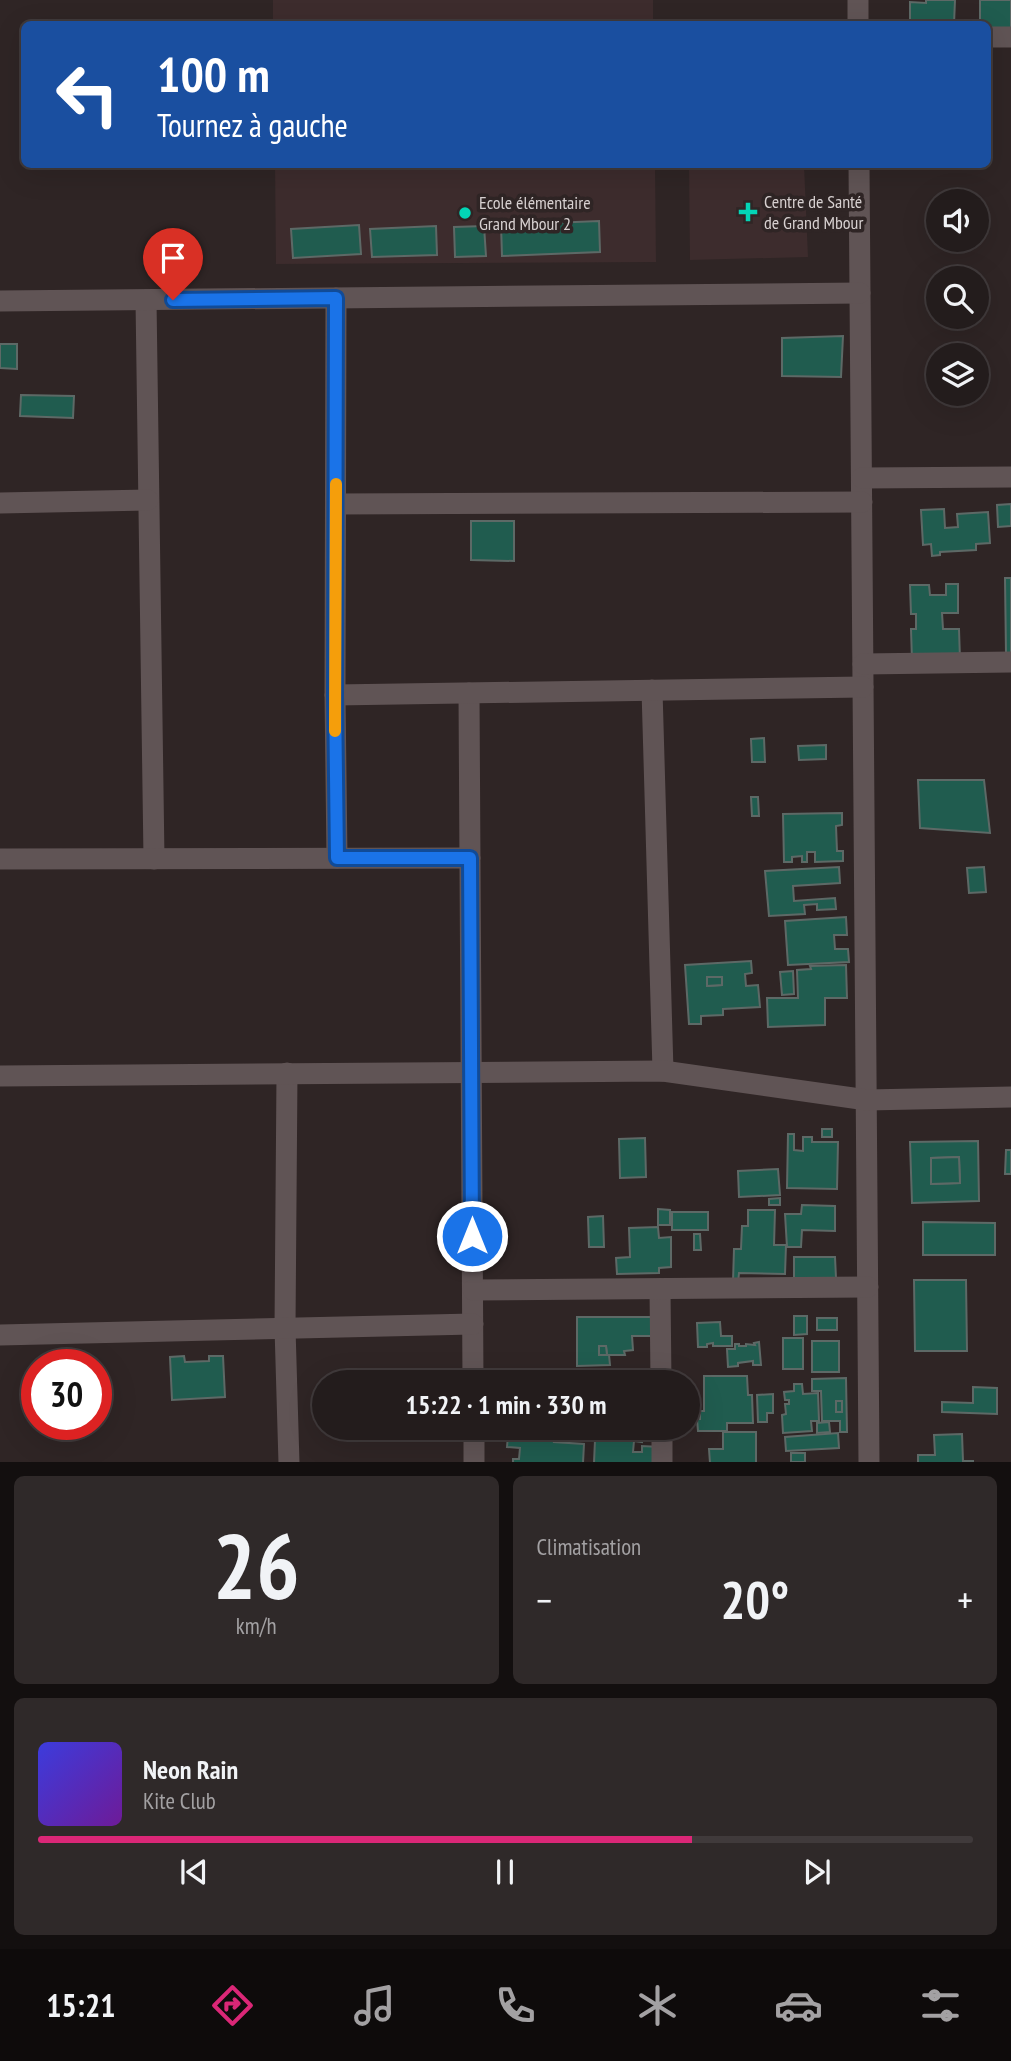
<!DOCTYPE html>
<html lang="fr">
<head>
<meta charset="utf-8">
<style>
  :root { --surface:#231c1c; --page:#2f2929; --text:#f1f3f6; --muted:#a3a1a3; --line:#403a3b; --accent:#db2777 }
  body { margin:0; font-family:"PT Sans Narrow",sans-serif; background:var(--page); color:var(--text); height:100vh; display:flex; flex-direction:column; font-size:26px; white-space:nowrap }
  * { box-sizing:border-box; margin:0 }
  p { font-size:23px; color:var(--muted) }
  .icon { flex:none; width:38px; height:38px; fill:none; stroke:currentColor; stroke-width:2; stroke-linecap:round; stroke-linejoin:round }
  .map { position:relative; height:1462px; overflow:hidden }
  .drawer { display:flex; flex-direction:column; gap:14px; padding:14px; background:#130f0f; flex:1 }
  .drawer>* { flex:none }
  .guide { position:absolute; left:21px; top:21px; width:970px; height:147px; border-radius:10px; box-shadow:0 7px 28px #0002,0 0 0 2px var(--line); background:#1a4fa0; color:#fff; overflow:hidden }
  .controls { position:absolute; left:926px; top:189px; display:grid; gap:14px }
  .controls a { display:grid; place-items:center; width:63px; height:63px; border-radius:50%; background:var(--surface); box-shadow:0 7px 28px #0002,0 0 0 2px var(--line); font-size:35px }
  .speed { position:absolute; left:21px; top:1349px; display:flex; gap:14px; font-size:35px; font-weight:700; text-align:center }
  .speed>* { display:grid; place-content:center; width:91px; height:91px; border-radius:50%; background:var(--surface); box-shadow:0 7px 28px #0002,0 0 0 2px var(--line); line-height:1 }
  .speed .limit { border:10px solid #d22; background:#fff; color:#111 }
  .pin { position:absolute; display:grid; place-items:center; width:60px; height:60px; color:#fff; margin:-72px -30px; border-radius:50% 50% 50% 0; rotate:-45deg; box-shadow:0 0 7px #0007 }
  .pin .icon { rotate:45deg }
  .me { position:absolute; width:77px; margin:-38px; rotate:0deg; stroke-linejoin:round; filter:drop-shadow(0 0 5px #0008) }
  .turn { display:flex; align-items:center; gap:24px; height:147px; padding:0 21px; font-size:32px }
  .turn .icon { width:91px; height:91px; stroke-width:2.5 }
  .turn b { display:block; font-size:49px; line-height:60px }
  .big { font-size:52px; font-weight:700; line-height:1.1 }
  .drawer .widget { flex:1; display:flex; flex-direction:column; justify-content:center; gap:10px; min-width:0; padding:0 24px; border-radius:10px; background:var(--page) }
  .drawer .dial { align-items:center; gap:0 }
  .dial b { font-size:91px; line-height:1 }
  .song { display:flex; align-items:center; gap:21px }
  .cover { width:84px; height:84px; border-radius:10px; background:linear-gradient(135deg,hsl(240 70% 55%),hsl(280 70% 35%)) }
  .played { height:7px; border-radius:4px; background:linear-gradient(90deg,var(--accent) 70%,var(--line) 70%) }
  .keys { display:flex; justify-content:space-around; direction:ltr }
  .heat { display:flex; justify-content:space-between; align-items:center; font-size:38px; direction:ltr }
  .drawer .tiles { flex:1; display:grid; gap:14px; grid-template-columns:1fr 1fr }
  .widget:last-child { grid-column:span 2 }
  .trip { position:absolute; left:312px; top:1370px; width:388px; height:70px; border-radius:35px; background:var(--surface); box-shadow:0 7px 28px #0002,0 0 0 2px var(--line); font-weight:700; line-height:70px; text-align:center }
  .tab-bar { display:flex; height:112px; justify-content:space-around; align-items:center; background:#0e0b0b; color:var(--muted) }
  .tab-bar .icon { width:49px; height:49px }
  .tab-bar .active { color:var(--accent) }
  .tab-bar b { font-size:32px; color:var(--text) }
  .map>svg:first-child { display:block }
</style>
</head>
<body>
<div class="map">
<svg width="1011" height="1463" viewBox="0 0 1011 1463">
  <rect width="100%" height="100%" fill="#2f2525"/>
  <g fill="#3d2c2d">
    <rect x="273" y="0" width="380" height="24"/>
    <polygon points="275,165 655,165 656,262 276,264"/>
    <polygon points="732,165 804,165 808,257 690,260 689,165"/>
  </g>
  <g fill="#205c4f" stroke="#5d6966" stroke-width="2" fill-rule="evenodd">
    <polygon points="926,0 955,0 954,24 910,24 910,2 926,3"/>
    <polygon points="980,0 1011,0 1011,30 987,30 987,24 980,24"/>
    <polygon points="599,221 600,252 502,256 501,225"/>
    <polygon points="359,225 361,254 293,258 291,229"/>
    <polygon points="436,226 437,255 372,257 370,229"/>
    <polygon points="484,226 486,256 455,257 454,227"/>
    <polygon points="843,336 841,377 782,376 782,338"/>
    <polygon points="0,344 17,344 17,369 0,368"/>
    <polygon points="21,395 74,396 73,418 20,416"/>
    <polygon points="1011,504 1011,526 998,527 997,505"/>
    <polygon points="944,509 945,528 958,527 957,514 988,512 990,543 976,544 976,550 940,552 940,555 932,556 931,544 923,545 921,510"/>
    <polygon points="471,521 514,521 514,561 471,560"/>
    <polygon points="1005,578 1011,578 1011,654 1006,654"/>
    <polygon points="946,584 958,584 958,613 942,613 943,629 959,629 960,660 912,661 911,629 916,629 916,614 911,614 910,585 929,585 930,595 946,595"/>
    <polygon points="764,738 765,762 752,762 751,739"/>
    <polygon points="826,745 826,759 799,760 798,746"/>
    <polygon points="918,780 984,780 990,833 920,828"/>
    <polygon points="751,797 758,797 759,816 752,816"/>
    <polygon points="842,813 842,825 836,826 837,851 843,851 843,861 815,862 815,852 807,852 807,862 802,862 802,856 792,857 792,862 784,862 783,814"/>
    <polygon points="839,867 840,883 793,886 794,901 835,898 836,909 817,910 817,904 804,905 805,914 769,916 765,871"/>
    <polygon points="984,867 986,892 969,893 967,868"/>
    <polygon points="846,917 847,935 834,935 835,949 848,949 849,962 788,965 785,921"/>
    <path d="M751 961 752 973 745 974 746 986 758 985 760 1007 723 1009V1015L701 1016V1024H689L685 965ZM707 977H722V985L707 986Z"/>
    <polygon points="846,965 847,998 825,998 825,1025 768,1027 767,998 798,998 797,970 811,969 810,966"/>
    <polygon points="793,971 794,994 782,995 780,972"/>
    <polygon points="707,977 722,977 722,985 707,986"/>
    <rect x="822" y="1129" width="10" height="8"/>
    <polygon points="788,1134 794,1134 794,1150 803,1151 803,1137 812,1137 812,1142 838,1142 837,1189 787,1188"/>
    <polygon points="645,1138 646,1177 620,1178 619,1139"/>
    <path d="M978 1141 979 1201 912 1203 910 1142ZM959 1157 960 1183 931 1184V1158Z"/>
    <polygon points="1006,1150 1011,1150 1011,1174 1005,1174"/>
    <polygon points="959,1157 960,1183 931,1184 931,1158"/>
    <polygon points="778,1169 780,1195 739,1197 738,1171"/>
    <polygon points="780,1198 780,1205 769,1205 769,1199"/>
    <polygon points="802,1205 835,1206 835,1231 802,1230 801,1247 787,1247 785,1214 801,1214"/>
    <polygon points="658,1209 670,1210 670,1225 658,1225"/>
    <polygon points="748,1210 775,1210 774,1245 786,1245 785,1274 739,1273 738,1283 733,1282 734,1249 741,1249 742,1226 748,1226"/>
    <rect x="672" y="1212" width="36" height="18"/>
    <polygon points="603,1216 604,1247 589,1247 588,1217"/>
    <polygon points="923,1222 995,1223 995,1255 923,1255"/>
    <polygon points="658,1227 659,1238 671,1237 671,1267 659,1268 659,1273 617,1274 616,1258 630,1257 629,1228"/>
    <polygon points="694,1234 700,1234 701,1250 694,1250"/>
    <polygon points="794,1257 835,1257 836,1278 794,1279"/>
    <polygon points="914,1280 966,1280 967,1351 915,1351"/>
    <polygon points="794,1316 807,1316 807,1334 794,1335"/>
    <path d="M577 1317H654V1336H632L633 1350 624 1351 625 1355H609L610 1365 577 1366ZM599 1346H606L607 1355H599Z"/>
    <rect x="817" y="1318" width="20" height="12"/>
    <polygon points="720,1322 721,1336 732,1336 732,1346 713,1346 713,1343 707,1344 707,1347 698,1347 697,1323"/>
    <rect x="783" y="1338" width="20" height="31"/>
    <rect x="812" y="1341" width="27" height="31"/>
    <polygon points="759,1342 761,1365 753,1365 753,1361 738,1363 738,1366 728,1367 727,1349 735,1349 735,1344 739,1344 739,1346 746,1346 746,1344 755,1345 754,1343"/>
    <polygon points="599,1346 606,1346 607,1355 599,1355"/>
    <polygon points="184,1356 185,1362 209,1361 209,1356 223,1356 225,1397 172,1400 170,1357"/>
    <polygon points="655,1370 656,1382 600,1382 599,1373"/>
    <polygon points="704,1376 747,1376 748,1395 752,1395 753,1423 727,1423 727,1431 698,1431 697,1419 700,1419 700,1411 704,1411"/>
    <path d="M846 1378 847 1432H840V1421H822L821 1391H812V1379ZM836 1401H842V1412H836Z"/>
    <polygon points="794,1384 802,1384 803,1394 818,1393 819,1421 811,1421 812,1431 783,1433 782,1415 786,1414 785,1404 789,1404 789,1400 785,1400 784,1392 794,1391"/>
    <polygon points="973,1387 997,1388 997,1414 942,1412 942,1402 973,1403"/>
    <polygon points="773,1394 773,1413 767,1413 767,1422 758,1422 757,1395"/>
    <rect x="836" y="1401" width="6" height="11"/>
    <polygon points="829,1422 830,1432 817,1433 817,1423"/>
    <polygon points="586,1429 613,1430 613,1436 586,1435"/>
    <polygon points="625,1430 658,1432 657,1439 642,1438 642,1442 634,1441 633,1452 642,1452 642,1446 660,1447 656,1463 594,1463 595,1440 625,1441"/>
    <polygon points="723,1432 756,1432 756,1463 710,1463 709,1449 723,1449"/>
    <polygon points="838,1433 839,1448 786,1451 785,1437"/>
    <polygon points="962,1434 963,1461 973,1461 973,1463 918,1463 918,1455 935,1455 934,1435"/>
    <polygon points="508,1435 555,1438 554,1442 584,1444 583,1463 513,1463 513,1459 519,1459 520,1448 507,1447"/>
    <rect x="791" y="1453" width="14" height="9"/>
  </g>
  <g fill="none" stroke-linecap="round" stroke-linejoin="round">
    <g stroke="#605455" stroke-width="21">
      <polyline points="858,0 858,24"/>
      <polyline points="987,37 1011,37"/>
      <polyline points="859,164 869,1463"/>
      <polyline points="336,298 335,695 337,858"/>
      <polyline points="146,300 154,859"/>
      <polyline points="0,301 860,293"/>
      <polyline points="862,478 1011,477"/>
      <polyline points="0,503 148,500"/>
      <polyline points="336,504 862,502"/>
      <polyline points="863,664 1011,662"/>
      <polyline points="652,690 663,1071"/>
      <polyline points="469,693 473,1382"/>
      <polyline points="335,695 863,687"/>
      <polyline points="0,859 470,858"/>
      <polyline points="287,1073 285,1328 289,1463"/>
      <polyline points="0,1076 663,1071 867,1100 1011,1097"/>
      <polyline points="660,1289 661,1382"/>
      <polyline points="473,1290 868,1287"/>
      <polyline points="0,1335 473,1324"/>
      <polyline points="474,1428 474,1463"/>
      <polyline points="662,1428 662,1463"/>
    </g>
  </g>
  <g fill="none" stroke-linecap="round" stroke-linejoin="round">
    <g stroke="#114b97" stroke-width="18">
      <polyline id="route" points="173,300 336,298 335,695 337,858 470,858 472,1236"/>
    </g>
    <use href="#route" stroke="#1a73e8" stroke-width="12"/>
    <polyline stroke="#f59e0b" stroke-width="12" points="335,731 336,484"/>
  </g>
  <g fill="#03d5b6" stroke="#2f2525" stroke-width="2.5">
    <path d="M744.5 201.5h7v7h7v7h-7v7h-7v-7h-7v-7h7z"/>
    <circle cx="465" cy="213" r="7"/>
  </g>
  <g text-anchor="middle" stroke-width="7" stroke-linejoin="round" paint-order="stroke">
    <g font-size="18" fill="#d7d0d0" stroke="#2f2525" text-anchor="start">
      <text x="764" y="208">Centre de Santé<tspan x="764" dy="21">de Grand Mbour</tspan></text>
      <text x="479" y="209">Ecole élémentaire<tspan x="479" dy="21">Grand Mbour 2</tspan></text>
    </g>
  </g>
</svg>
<div class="controls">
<a><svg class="icon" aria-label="sound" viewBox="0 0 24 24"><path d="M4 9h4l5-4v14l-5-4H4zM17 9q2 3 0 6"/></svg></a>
<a><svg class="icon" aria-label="search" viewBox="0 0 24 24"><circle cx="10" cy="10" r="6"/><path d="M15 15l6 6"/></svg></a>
<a><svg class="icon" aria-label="layers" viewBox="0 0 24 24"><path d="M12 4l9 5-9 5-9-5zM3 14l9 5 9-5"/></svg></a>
</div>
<div class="speed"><div class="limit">30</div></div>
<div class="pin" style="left:173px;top:300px;background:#d93025"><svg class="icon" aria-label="arrive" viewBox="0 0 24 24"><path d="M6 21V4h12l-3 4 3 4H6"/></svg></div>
<svg class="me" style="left:472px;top:1236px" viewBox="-20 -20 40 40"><circle r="17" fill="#1a73e8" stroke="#fff" stroke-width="3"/><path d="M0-11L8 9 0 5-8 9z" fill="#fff"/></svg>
<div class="trip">15:22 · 1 min · 330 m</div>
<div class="guide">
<div class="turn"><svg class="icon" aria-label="left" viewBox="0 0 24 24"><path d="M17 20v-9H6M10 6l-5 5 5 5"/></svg><div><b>100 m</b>Tournez à gauche</div></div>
</div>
</div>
<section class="drawer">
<div class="tiles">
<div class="widget dial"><b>26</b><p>km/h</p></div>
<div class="widget"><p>Climatisation</p>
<div class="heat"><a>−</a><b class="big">20°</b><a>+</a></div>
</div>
<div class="widget">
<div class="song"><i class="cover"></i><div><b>Neon Rain</b><p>Kite Club</p></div></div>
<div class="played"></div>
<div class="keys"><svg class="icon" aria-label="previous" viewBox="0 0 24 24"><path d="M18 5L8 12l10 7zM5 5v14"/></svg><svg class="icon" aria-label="pause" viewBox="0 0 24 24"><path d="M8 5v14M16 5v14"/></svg><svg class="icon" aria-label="next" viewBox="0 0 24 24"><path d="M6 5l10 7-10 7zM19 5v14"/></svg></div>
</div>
</div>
</section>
<nav class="tab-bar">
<b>15:21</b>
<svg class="icon active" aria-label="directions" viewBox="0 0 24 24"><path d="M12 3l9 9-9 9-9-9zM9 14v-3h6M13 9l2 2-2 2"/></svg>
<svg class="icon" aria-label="music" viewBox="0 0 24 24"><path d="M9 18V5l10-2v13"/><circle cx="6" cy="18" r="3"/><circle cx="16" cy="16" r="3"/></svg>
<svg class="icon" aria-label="phone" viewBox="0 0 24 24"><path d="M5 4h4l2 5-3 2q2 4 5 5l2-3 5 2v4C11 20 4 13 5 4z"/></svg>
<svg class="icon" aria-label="climate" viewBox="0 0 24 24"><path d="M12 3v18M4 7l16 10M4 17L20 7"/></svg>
<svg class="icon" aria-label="car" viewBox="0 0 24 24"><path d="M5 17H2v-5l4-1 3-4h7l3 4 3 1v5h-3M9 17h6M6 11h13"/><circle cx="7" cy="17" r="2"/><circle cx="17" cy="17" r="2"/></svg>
<svg class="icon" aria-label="filters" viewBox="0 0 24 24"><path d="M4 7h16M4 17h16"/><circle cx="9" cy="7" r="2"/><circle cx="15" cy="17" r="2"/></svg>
</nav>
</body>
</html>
